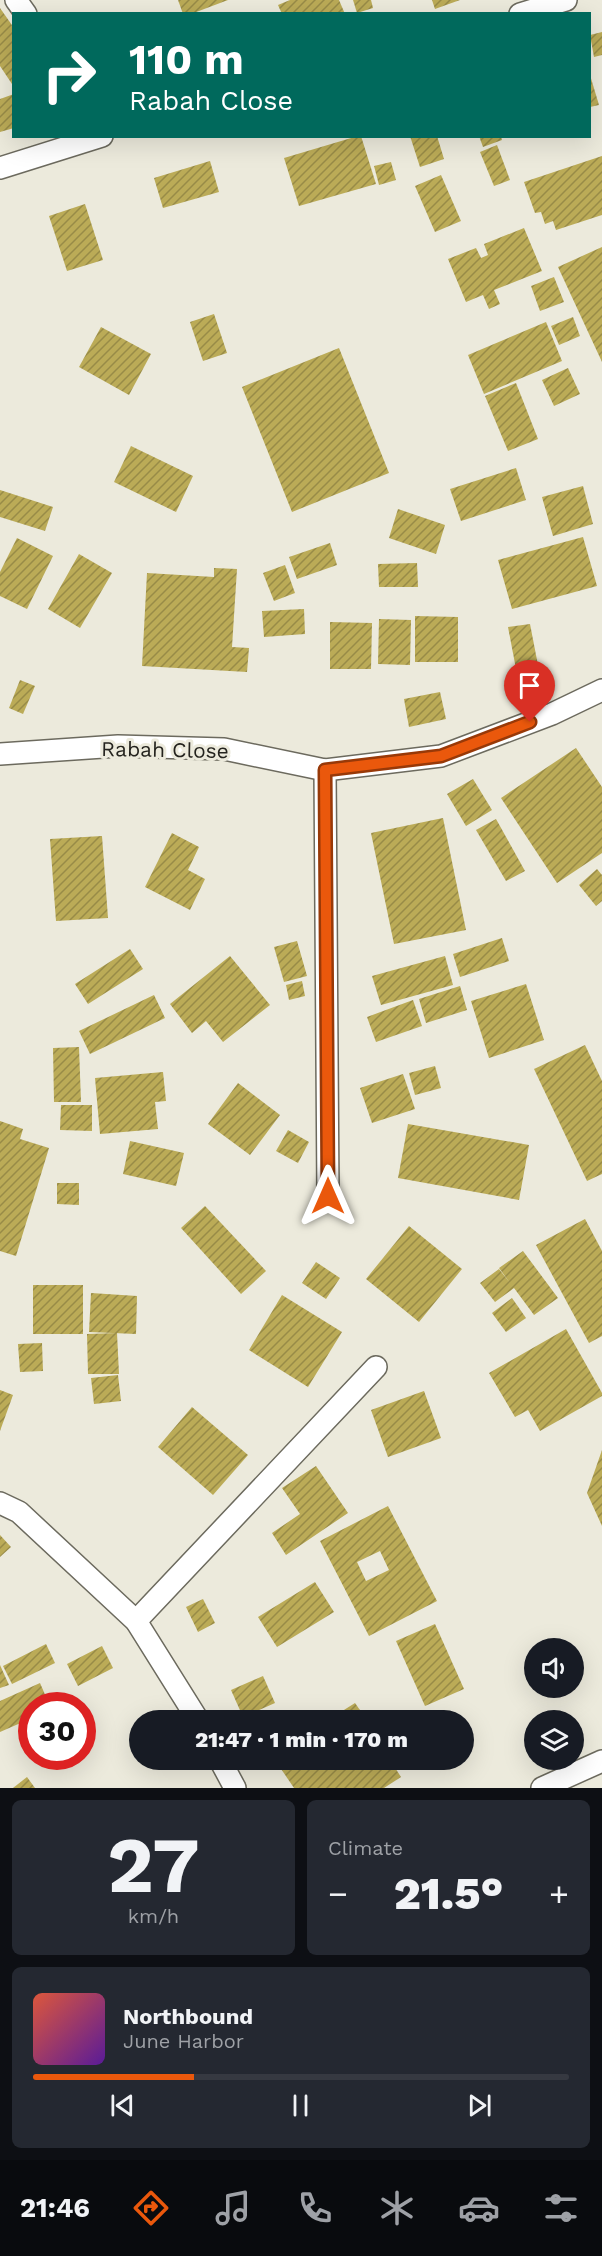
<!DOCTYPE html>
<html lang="en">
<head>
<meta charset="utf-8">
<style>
  :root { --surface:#171b24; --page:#242831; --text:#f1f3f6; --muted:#9ea1a6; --line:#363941; --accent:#ea580c }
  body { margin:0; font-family:"Work Sans",sans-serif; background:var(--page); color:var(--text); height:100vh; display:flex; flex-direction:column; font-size:22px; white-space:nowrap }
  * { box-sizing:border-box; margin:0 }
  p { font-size:20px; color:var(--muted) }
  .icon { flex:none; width:33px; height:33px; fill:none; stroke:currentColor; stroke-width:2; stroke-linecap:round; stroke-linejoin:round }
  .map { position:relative; height:1788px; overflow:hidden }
  .panel { display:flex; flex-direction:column; gap:12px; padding:12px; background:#0d0f14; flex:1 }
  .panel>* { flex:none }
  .top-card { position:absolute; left:12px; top:12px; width:579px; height:126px; border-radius:0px; box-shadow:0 6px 24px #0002; background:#00695c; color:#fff; overflow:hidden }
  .buttons { position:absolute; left:524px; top:1638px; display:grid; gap:12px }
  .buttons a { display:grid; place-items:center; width:60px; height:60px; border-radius:50%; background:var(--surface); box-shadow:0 6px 24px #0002; font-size:30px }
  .speed { position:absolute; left:18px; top:1692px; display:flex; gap:12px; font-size:30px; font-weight:700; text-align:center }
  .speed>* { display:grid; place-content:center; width:78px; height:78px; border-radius:50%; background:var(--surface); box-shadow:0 6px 24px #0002; line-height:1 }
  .speed .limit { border:9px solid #d22; background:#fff; color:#111 }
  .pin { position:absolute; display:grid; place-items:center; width:51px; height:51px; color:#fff; margin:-62px -26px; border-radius:50% 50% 50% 0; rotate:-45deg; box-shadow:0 0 6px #0007 }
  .pin .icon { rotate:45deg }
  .me { position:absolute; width:66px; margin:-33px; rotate:0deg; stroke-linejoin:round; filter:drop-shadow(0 0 4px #0008) }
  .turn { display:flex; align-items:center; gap:21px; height:126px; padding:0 18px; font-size:27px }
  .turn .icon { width:78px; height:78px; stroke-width:2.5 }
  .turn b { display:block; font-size:42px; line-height:51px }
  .big { font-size:45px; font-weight:800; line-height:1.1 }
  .panel .widget { flex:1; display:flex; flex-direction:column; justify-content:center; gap:9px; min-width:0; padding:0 21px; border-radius:9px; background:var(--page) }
  .panel .dial { align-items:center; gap:0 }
  .dial b { font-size:78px; line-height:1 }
  .song { display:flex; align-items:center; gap:18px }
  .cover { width:72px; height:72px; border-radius:9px; background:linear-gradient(135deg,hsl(10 70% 55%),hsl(270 70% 35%)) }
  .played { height:6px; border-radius:3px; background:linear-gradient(90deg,var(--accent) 30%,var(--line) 30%) }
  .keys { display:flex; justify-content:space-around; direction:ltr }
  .heat { display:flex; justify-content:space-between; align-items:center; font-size:33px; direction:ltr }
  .panel .tiles { flex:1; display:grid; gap:12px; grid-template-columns:1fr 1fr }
  .widget:last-child { grid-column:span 2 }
  .trip { position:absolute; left:129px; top:1710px; width:345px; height:60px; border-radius:30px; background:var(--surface); box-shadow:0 6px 24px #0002; font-weight:800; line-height:60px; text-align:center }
  .menu { display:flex; height:96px; justify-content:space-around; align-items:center; background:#090b0e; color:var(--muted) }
  .menu .icon { width:42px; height:42px }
  .menu .selected { color:var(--accent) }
  .menu b { font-size:27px; color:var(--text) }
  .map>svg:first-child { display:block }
</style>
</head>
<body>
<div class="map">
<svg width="602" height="1788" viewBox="0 0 602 1788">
  <defs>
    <pattern id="building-hatch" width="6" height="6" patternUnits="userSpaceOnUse" patternTransform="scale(1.5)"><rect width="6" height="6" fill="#bbab57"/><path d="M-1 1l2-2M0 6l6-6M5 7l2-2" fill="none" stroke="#988b47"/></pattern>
  </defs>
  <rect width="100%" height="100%" fill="#eceadc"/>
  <g fill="url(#building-hatch)" fill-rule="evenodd">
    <polygon points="178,0 228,0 191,14 183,14"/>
    <polygon points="290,0 339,0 345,14 282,14 278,5"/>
    <polygon points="353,0 371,0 373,8 357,13"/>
    <polygon points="432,0 460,0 435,9"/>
    <polygon points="0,8 14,28 14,87 0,66"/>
    <polygon points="602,32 602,55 594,57 590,35"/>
    <polygon points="590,75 599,105 590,107"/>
    <polygon points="14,94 14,128 0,132 0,99"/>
    <polygon points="358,136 361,136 376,184 299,206 284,158"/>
    <polygon points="410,136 437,136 444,159 420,167"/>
    <polygon points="479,136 501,136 502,140 483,147"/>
    <polygon points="497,145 510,180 494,186 480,152"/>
    <polygon points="602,156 602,215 556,230 553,221 545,224 541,212 535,213 524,182"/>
    <polygon points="210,161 219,192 163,208 154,178"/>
    <polygon points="391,162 396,180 379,185 374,166"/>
    <polygon points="441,175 461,221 435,232 415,186"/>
    <polygon points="85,204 103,260 67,271 49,216"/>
    <polygon points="524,228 542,271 494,290 500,304 489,309 483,295 466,302 448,259 476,248 481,258 488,255 484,244"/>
    <polygon points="602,247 602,362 558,267"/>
    <polygon points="554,277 564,302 540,311 531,286"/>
    <polygon points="214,314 227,353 203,361 190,322"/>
    <polygon points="573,317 580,336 559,345 551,326"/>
    <polygon points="546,322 562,361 484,394 468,355"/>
    <polygon points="101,327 151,354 129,395 79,367"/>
    <polygon points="339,348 389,473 292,512 242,387"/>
    <polygon points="568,368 580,394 554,406 542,380"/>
    <polygon points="516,383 538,439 508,451 485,396"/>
    <polygon points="131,446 193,476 176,512 114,482"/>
    <polygon points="516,468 526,500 461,521 450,489"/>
    <polygon points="583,486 593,524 553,536 542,497"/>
    <polygon points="0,490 53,507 45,531 0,517"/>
    <polygon points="398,509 445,525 436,554 389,538"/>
    <polygon points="583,537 597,586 512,609 498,560"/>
    <polygon points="17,538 53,556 27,609 0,596 0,572"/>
    <polygon points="330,543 337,565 297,579 289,557"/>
    <polygon points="79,554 112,573 80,628 48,609"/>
    <polygon points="417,563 418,587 379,587 378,564"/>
    <polygon points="285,565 295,593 274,601 263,573"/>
    <polygon points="214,568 237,569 232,647 249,648 247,672 142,666 147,573 214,577"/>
    <polygon points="304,609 305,634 264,637 262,611"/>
    <polygon points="415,616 458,617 458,662 415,662"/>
    <polygon points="379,619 411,620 410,665 378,664"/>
    <polygon points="330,622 372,623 371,669 330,669"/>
    <polygon points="530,624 543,691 521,695 508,627"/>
    <polygon points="20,680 35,686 23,714 9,708"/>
    <polygon points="440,692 446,719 409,727 404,699"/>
    <polygon points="576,748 602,787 602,853 557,883 501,798"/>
    <polygon points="473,779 492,810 466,826 447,794"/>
    <polygon points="443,818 466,930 394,944 371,833"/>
    <polygon points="496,819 525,871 506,881 476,830"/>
    <polygon points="172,833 199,847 188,870 205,879 190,910 145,887"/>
    <polygon points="102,836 108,918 56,921 50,839"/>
    <polygon points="597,869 602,875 602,901 596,906 579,885"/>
    <polygon points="502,938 509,961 460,977 453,954"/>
    <polygon points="297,941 307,976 284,982 274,947"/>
    <polygon points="130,949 143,969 88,1004 75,984"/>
    <polygon points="230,956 270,1005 223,1042 206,1021 192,1033 170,1004"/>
    <polygon points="445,956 453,985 381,1005 372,976"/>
    <polygon points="302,981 305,996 289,1000 286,985"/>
    <polygon points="526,984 544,1040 489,1058 471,1001"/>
    <polygon points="460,986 467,1010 426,1023 419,999"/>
    <polygon points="154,995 165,1018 90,1054 79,1031"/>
    <polygon points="413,1000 422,1026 376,1042 367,1017"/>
    <polygon points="585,1045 602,1081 602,1174 587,1181 534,1069"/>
    <polygon points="79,1047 81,1102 54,1102 53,1048"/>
    <polygon points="435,1066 441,1088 415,1095 409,1073"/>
    <polygon points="163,1072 166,1101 155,1102 158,1129 100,1134 95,1078"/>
    <polygon points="403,1074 415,1109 372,1123 360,1088"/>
    <polygon points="238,1083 280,1115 250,1155 208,1124"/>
    <polygon points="61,1105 92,1105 92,1131 60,1130"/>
    <polygon points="0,1121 23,1129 20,1139 49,1148 16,1256 0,1251"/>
    <polygon points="408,1124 529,1145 519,1200 398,1178"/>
    <polygon points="288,1130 309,1142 298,1163 276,1151"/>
    <polygon points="130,1141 184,1153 176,1186 123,1174"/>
    <polygon points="57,1183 79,1183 79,1205 57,1204"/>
    <polygon points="205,1206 266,1271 241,1294 181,1228"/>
    <polygon points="585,1219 602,1251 602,1336 589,1343 536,1245"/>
    <polygon points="409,1226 462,1269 419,1322 366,1279"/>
    <polygon points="523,1251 558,1298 534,1315 514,1288 495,1302 480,1283 499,1269 510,1283 499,1268"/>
    <polygon points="316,1262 340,1278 326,1299 302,1283"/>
    <rect x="33" y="1285" width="50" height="49"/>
    <polygon points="91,1293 137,1296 136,1334 89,1332"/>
    <polygon points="282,1295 342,1332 308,1387 249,1350"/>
    <polygon points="512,1298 526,1318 506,1332 492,1313"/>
    <polygon points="566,1329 602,1393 602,1396 540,1431 528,1410 515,1417 489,1373"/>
    <polygon points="117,1333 119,1374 88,1374 87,1334"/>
    <polygon points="42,1343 43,1371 20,1372 18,1344"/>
    <polygon points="118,1375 121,1401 94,1404 91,1378"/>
    <polygon points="0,1390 13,1395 0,1431"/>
    <polygon points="424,1391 441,1438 388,1457 371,1410"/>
    <polygon points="192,1407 248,1455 213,1495 158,1447"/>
    <polygon points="602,1450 602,1526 587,1493"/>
    <polygon points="316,1466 348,1513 286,1555 272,1533 300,1514 282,1488"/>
    <path d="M388 1506 437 1601 369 1636 320 1541ZM380 1551 389 1570 366 1581 357 1562Z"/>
    <polygon points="0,1535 11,1547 0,1557"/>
    <polygon points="315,1582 334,1612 277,1647 258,1617"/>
    <polygon points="203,1599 215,1623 198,1632 186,1607"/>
    <polygon points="435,1624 464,1689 425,1706 396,1641"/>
    <polygon points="46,1644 55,1663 12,1684 3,1666"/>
    <polygon points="102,1646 113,1668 78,1686 67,1664"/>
    <polygon points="0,1665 9,1685 0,1688"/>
    <polygon points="263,1676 275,1703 243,1717 231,1690"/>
    <polygon points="40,1683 50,1706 32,1706 32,1718 0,1732 0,1701"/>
    <polygon points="355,1703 367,1720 328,1720"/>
    <polygon points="275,1760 390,1760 401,1777 384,1788 294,1788"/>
    <polygon points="27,1777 35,1788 13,1788"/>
  </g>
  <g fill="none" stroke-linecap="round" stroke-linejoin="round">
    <g stroke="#6c6a5e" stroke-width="24">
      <g id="street">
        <polyline points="16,0 26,14"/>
        <polyline points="520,14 566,0"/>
        <polyline points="0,168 102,136"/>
        <polyline points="0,754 118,746 224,749 325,770 441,756 552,714 602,690"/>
        <polyline points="325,770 328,1196"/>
        <polyline points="0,1503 19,1512 136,1621 198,1720"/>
        <polyline points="136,1621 376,1367"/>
        <polyline points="220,1760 235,1788"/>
        <polyline points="542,1788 602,1761"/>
      </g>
    </g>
    <use href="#street" stroke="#fff" stroke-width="21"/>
  </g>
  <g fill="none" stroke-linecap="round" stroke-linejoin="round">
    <g stroke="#983908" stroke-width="15">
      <polyline id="route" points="328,1196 325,770 441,756 530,722"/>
    </g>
    <use href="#route" stroke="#ea580c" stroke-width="10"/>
  </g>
  <g text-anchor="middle" stroke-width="6" stroke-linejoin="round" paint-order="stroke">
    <g font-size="21" fill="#24231e" stroke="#eceadc">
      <text transform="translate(165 750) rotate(1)" y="7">Rabah Close</text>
    </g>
  </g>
</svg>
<div class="buttons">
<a><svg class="icon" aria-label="sound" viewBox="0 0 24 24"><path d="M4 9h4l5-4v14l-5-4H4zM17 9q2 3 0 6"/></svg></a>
<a><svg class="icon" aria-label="layers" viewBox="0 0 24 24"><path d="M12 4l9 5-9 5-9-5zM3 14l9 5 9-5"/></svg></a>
</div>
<div class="speed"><div class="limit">30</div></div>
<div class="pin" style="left:530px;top:722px;background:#d93025"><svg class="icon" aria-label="arrive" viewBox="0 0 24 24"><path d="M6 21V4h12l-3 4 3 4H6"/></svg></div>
<svg class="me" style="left:328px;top:1196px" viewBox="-20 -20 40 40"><path d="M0-17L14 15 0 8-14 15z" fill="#ea580c" stroke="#fff" stroke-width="4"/></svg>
<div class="trip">21:47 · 1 min · 170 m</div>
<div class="top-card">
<div class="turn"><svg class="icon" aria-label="right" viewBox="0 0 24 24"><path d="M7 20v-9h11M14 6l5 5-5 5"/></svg><div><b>110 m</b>Rabah Close</div></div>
</div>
</div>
<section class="panel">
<div class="tiles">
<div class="widget dial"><b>27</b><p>km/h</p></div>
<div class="widget"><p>Climate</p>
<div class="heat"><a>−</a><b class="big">21.5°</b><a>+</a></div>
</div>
<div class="widget">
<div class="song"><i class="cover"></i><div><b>Northbound</b><p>June Harbor</p></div></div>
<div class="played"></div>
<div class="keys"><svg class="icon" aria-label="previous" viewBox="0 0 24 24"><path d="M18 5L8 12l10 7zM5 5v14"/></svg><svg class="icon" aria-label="pause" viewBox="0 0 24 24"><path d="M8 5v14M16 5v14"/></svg><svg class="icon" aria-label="next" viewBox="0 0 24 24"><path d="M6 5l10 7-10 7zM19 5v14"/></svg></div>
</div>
</div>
</section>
<nav class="menu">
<b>21:46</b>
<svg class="icon selected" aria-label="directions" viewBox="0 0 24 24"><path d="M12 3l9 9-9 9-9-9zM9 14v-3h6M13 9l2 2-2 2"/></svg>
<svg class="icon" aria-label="music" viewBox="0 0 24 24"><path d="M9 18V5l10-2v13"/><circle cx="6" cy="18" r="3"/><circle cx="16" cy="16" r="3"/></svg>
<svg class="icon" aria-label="phone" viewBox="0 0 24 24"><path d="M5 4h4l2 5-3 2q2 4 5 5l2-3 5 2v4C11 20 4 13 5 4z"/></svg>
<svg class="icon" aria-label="climate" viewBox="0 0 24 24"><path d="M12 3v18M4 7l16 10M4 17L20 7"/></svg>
<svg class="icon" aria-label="car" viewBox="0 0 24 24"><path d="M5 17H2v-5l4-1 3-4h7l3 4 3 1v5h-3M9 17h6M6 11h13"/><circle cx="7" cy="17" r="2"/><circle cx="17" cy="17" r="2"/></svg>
<svg class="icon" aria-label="filters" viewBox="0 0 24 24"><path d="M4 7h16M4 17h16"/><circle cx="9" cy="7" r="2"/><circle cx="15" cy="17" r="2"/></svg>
</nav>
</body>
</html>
